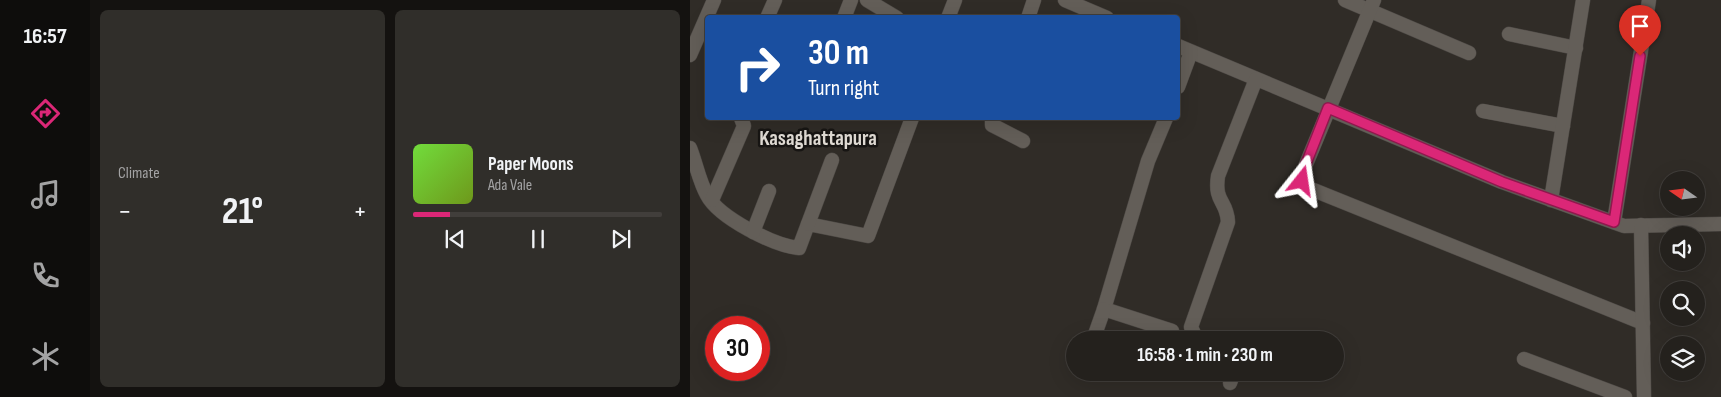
<!DOCTYPE html>
<html lang="en">
<head>
<meta charset="utf-8">
<style>
  :root { --surface:#24211d; --page:#302e2a; --text:#f1f3f6; --muted:#a3a3a4; --line:#413e3b; --accent:#db2777 }
  body { margin:0; font-family:"Sofia Sans Condensed",sans-serif; background:var(--page); color:var(--text); height:100vh; display:flex; flex-direction:column; font-size:19px; white-space:nowrap }
  * { box-sizing:border-box; margin:0 }
  p { font-size:16px; color:var(--muted) }
  .icon { flex:none; width:28px; height:28px; fill:none; stroke:currentColor; stroke-width:2; stroke-linecap:round; stroke-linejoin:round }
  .map { position:relative; flex:1; overflow:hidden }
  .details { display:flex; flex-direction:column; gap:10px; padding:10px; background:#141210; width:600px }
  .details>* { flex:none }
  .guide { position:absolute; left:15px; top:15px; width:475px; height:105px; border-radius:5px; box-shadow:0 5px 20px #0002,0 0 0 1px var(--line); background:#1a4fa0; color:#fff; overflow:hidden }
  .needle { width:32px; rotate:284deg }
  .buttons { position:absolute; left:970px; top:171px; display:grid; gap:10px }
  .buttons a { display:grid; place-items:center; width:45px; height:45px; border-radius:50%; background:var(--surface); box-shadow:0 5px 20px #0002,0 0 0 1px var(--line); font-size:25px }
  .speed { position:absolute; left:15px; top:316px; display:flex; gap:10px; font-size:25px; font-weight:700; text-align:center }
  .speed>* { display:grid; place-content:center; width:65px; height:65px; border-radius:50%; background:var(--surface); box-shadow:0 5px 20px #0002,0 0 0 1px var(--line); line-height:1 }
  .speed .limit { border:8px solid #d22; background:#fff; color:#111 }
  .pin { position:absolute; display:grid; place-items:center; width:42px; height:42px; color:#fff; margin:-51px -21px; border-radius:50% 50% 50% 0; rotate:-45deg; box-shadow:0 0 5px #0007 }
  .pin .icon { rotate:45deg }
  .me { position:absolute; width:55px; margin:-28px; rotate:15deg; stroke-linejoin:round; filter:drop-shadow(0 0 4px #0008) }
  .turn { display:flex; align-items:center; gap:18px; height:105px; padding:0 20px; font-size:22px }
  .turn .icon { width:65px; height:65px; stroke-width:2.5 }
  .turn b { display:block; font-size:35px; line-height:42px }
  .big { font-size:38px; font-weight:700; line-height:1.1 }
  .details .card { flex:1; display:flex; flex-direction:column; justify-content:center; gap:8px; min-width:0; padding:0 18px; border-radius:8px; background:var(--page) }
  .song { display:flex; align-items:center; gap:15px }
  .cover { width:60px; height:60px; border-radius:8px; background:linear-gradient(135deg,hsl(100 70% 55%),hsl(80 70% 35%)) }
  .played { height:5px; border-radius:2px; background:linear-gradient(90deg,var(--accent) 15%,var(--line) 15%) }
  .keys { display:flex; justify-content:space-around; direction:ltr }
  .heat { display:flex; justify-content:space-between; align-items:center; font-size:28px; direction:ltr }
  .details .tiles { flex:1; display:grid; gap:10px; grid-template-columns:repeat(2,1fr) }
  .trip { position:absolute; left:376px; top:331px; width:278px; height:50px; border-radius:25px; background:var(--surface); box-shadow:0 5px 20px #0002,0 0 0 1px var(--line); font-weight:700; line-height:50px; text-align:center }
  main { display:flex; flex:1; min-height:0 }
  .dock { display:flex; flex-direction:column; width:90px; justify-content:space-around; align-items:center; background:#0e0d0c; color:var(--muted) }
  .dock .icon { width:35px; height:35px }
  .dock .on { color:var(--accent) }
  .dock b { font-size:22px; color:var(--text) }
  .map>svg:first-child { display:block }
</style>
</head>
<body>
<main>
<nav class="dock">
<b>16:57</b>
<svg class="icon on" aria-label="directions" viewBox="0 0 24 24"><path d="M12 3l9 9-9 9-9-9zM9 14v-3h6M13 9l2 2-2 2"/></svg>
<svg class="icon" aria-label="music" viewBox="0 0 24 24"><path d="M9 18V5l10-2v13"/><circle cx="6" cy="18" r="3"/><circle cx="16" cy="16" r="3"/></svg>
<svg class="icon" aria-label="phone" viewBox="0 0 24 24"><path d="M5 4h4l2 5-3 2q2 4 5 5l2-3 5 2v4C11 20 4 13 5 4z"/></svg>
<svg class="icon" aria-label="climate" viewBox="0 0 24 24"><path d="M12 3v18M4 7l16 10M4 17L20 7"/></svg>
</nav>
<section class="details">
<div class="tiles">
<div class="card"><p>Climate</p>
<div class="heat"><a>−</a><b class="big">21°</b><a>+</a></div>
</div>
<div class="card">
<div class="song"><i class="cover"></i><div><b>Paper Moons</b><p>Ada Vale</p></div></div>
<div class="played"></div>
<div class="keys"><svg class="icon" aria-label="previous" viewBox="0 0 24 24"><path d="M18 5L8 12l10 7zM5 5v14"/></svg><svg class="icon" aria-label="pause" viewBox="0 0 24 24"><path d="M8 5v14M16 5v14"/></svg><svg class="icon" aria-label="next" viewBox="0 0 24 24"><path d="M6 5l10 7-10 7zM19 5v14"/></svg></div>
</div>
</div>
</section>
<div class="map">
<svg width="1031" height="397" viewBox="0 0 1031 397">
  <rect width="100%" height="100%" fill="#302c27"/>
  <g fill="none" stroke-linecap="round" stroke-linejoin="round">
    <g stroke="#4c4844" stroke-width="15">
      <g id="minor">
        <polyline points="177,0 207,18"/>
        <polyline points="375,0 417,18"/>
        <polyline points="655,0 779,53"/>
        <polyline points="684,0 612,174 616,187 953,323"/>
        <polyline points="77,18 85,0"/>
        <polyline points="154,18 161,0"/>
        <polyline points="258,18 265,0"/>
        <polyline points="338,18 344,0"/>
        <polyline points="819,34 886,48"/>
        <polyline points="488,46 812,182 934,226 1031,224"/>
        <polyline points="0,55 24,0"/>
        <polyline points="488,87 501,52"/>
        <polyline points="793,111 873,126"/>
        <polyline points="302,118 302,125 333,141"/>
        <polyline points="476,118 458,161 414,309 482,331"/>
        <path d="M0 148C6 163 9 181 17 195 29 218 85 246 109 248L118 224 178 236 222 118"/>
        <polyline points="22,200 54,126 51,118"/>
        <polyline points="861,200 893,0"/>
        <polyline points="924,222 959,0"/>
        <polyline points="118,224 142,160"/>
        <polyline points="951,225 954,397"/>
        <polyline points="63,232 79,191"/>
        <polyline points="403,340 414,309"/>
        <path d="M512 340 506 338 501 327 538 222C537 200 524 203 528 176L566 79"/>
        <polyline points="834,359 935,397"/>
        <polyline points="540,383 544,372"/>
      </g>
    </g>
    <use href="#minor" stroke="#635e58" stroke-width="14"/>
  </g>
  <g fill="none" stroke-linecap="round" stroke-linejoin="round">
    <g stroke="#8e194d" stroke-width="12">
      <polyline id="route" points="612,181 612,174 638,108 812,182 924,222 950,56"/>
    </g>
    <use href="#route" stroke="#db2777" stroke-width="9"/>
  </g>
  <g text-anchor="middle" stroke-width="5" stroke-linejoin="round" paint-order="stroke">
    <g font-size="21" font-weight="bold" fill="#e0dbd4" stroke="#171513">
      <text x="128" y="145">Kasaghattapura</text>
    </g>
  </g>
</svg>
<div class="buttons">
<a><svg class="needle" viewBox="-14 -14 28 28"><path d="M0-13l5 13h-10z" fill="#e53935"/><path d="M0 13l5-13h-10z" fill="#a3a3a4"/></svg></a>
<a><svg class="icon" aria-label="sound" viewBox="0 0 24 24"><path d="M4 9h4l5-4v14l-5-4H4zM17 9q2 3 0 6"/></svg></a>
<a><svg class="icon" aria-label="search" viewBox="0 0 24 24"><circle cx="10" cy="10" r="6"/><path d="M15 15l6 6"/></svg></a>
<a><svg class="icon" aria-label="layers" viewBox="0 0 24 24"><path d="M12 4l9 5-9 5-9-5zM3 14l9 5 9-5"/></svg></a>
</div>
<div class="speed"><div class="limit">30</div></div>
<div class="pin" style="left:950px;top:56px;background:#d93025"><svg class="icon" aria-label="arrive" viewBox="0 0 24 24"><path d="M6 21V4h12l-3 4 3 4H6"/></svg></div>
<svg class="me" style="left:612px;top:181px" viewBox="-20 -20 40 40"><path d="M0-17L14 15 0 8-14 15z" fill="#db2777" stroke="#fff" stroke-width="4"/></svg>
<div class="trip">16:58 · 1 min · 230 m</div>
<div class="guide">
<div class="turn"><svg class="icon" aria-label="right" viewBox="0 0 24 24"><path d="M7 20v-9h11M14 6l5 5-5 5"/></svg><div><b>30 m</b>Turn right</div></div>
</div>
</div>
</main>
</body>
</html>
